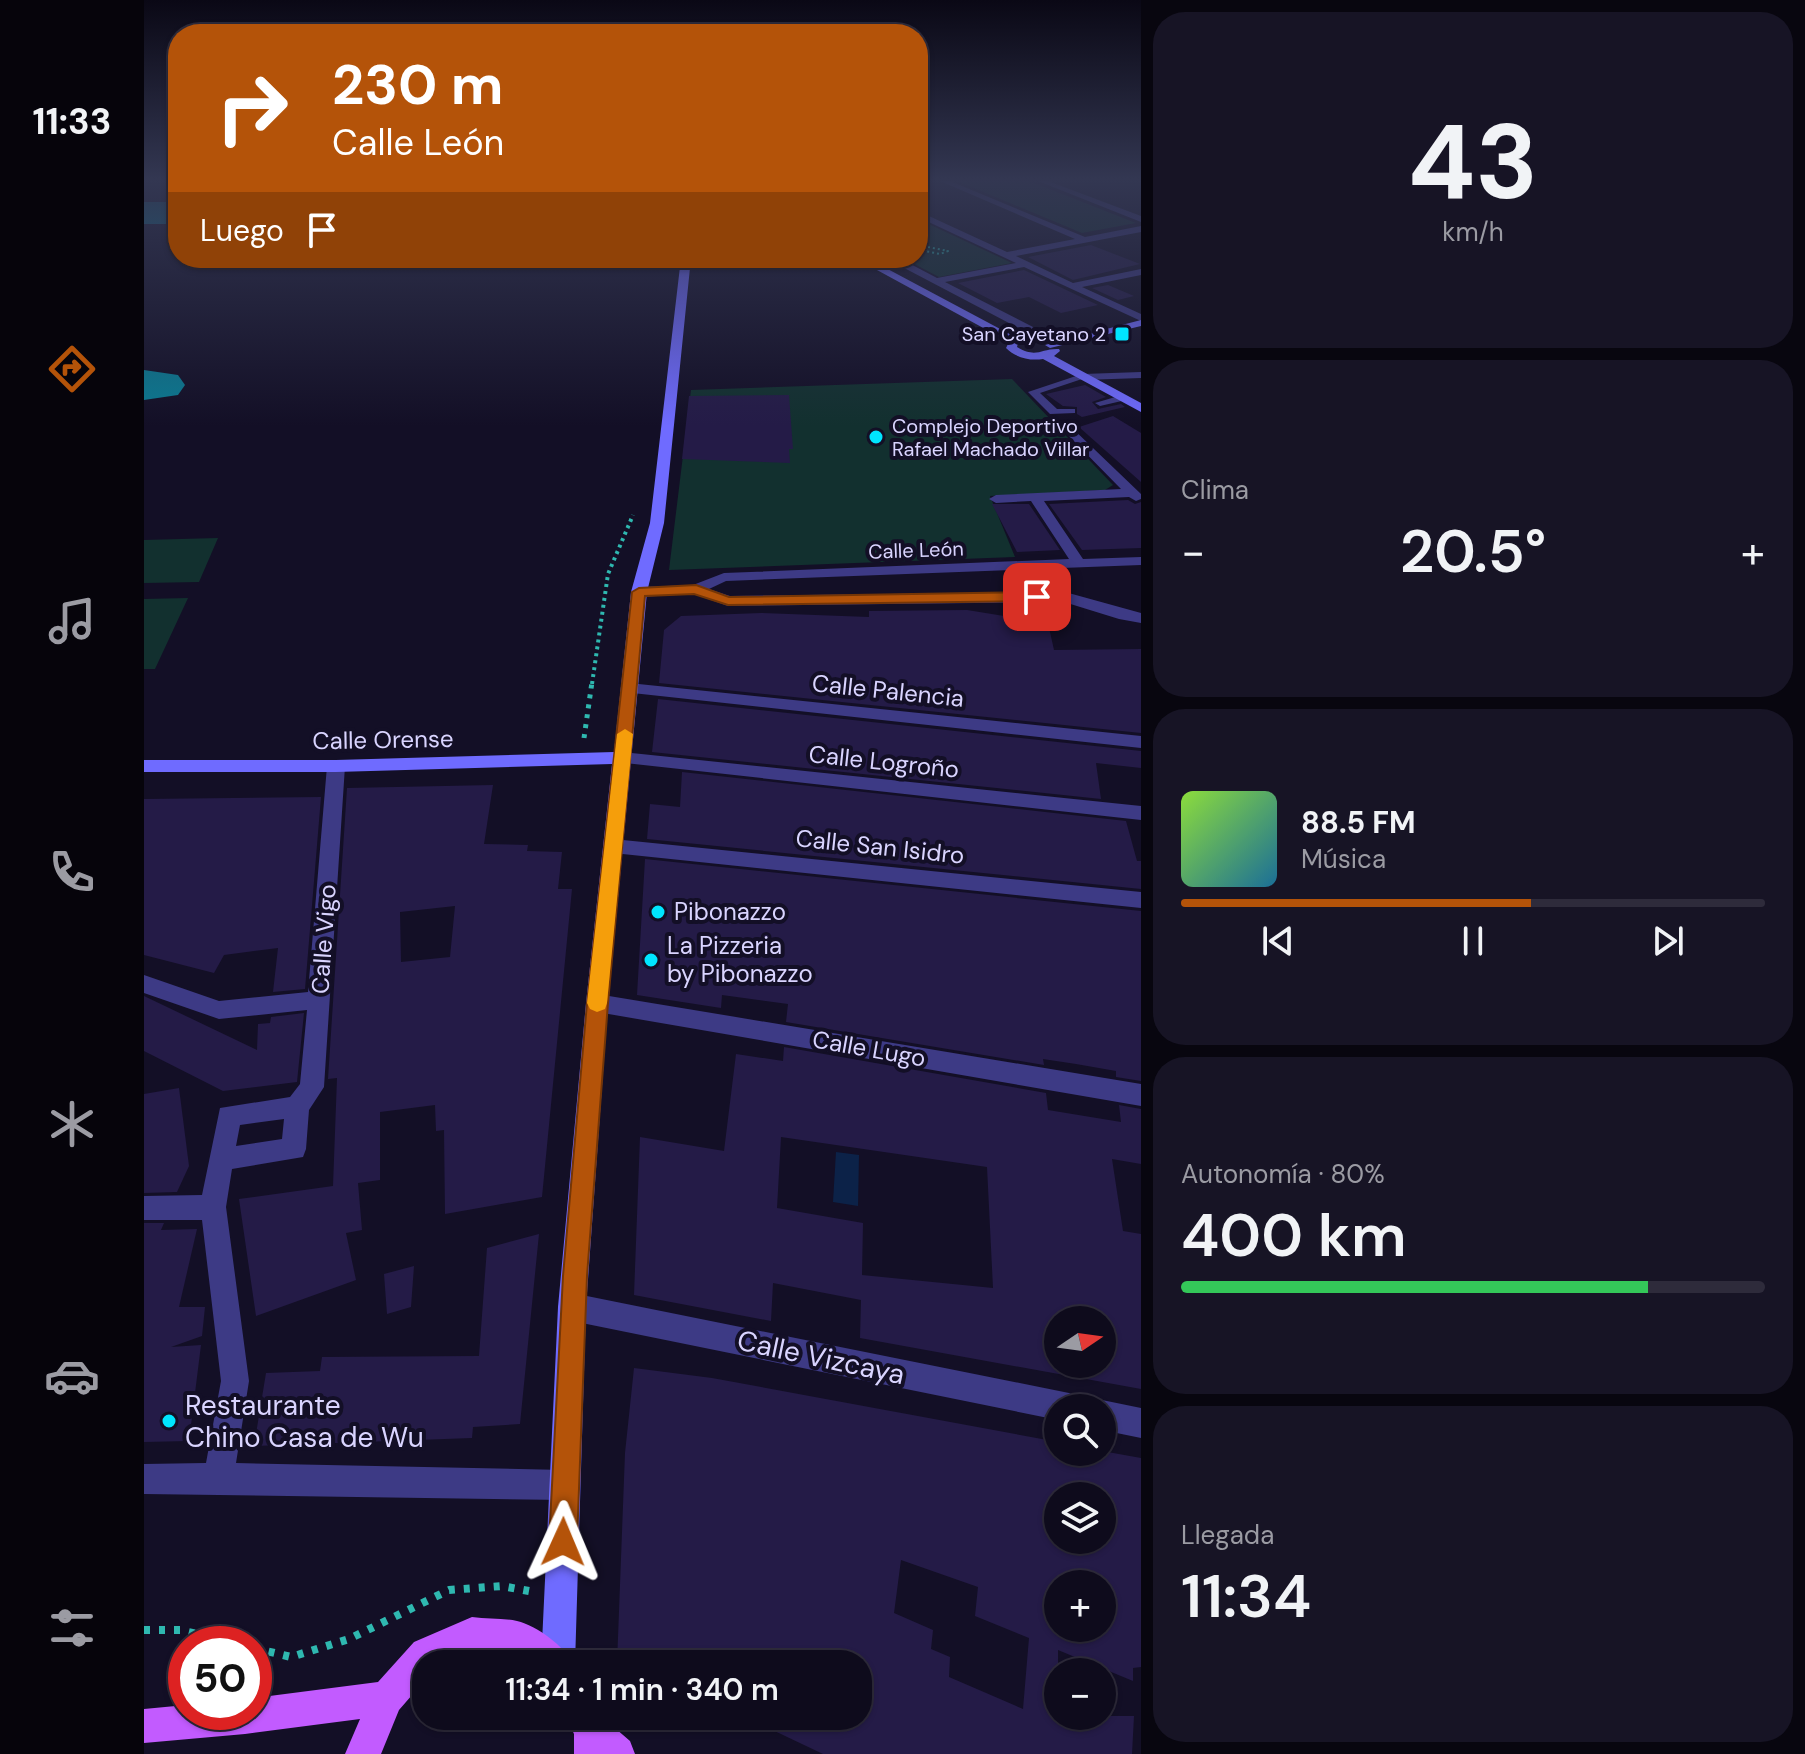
<!DOCTYPE html>
<html lang="es">
<head>
<meta charset="utf-8">
<style>
  :root { --surface:#0e0b1c; --page:#171425; --text:#f1f3f6; --muted:#9b9ba3; --line:#2e2b3b; --accent:#b45309 }
  body { margin:0; font-family:"DM Sans",sans-serif; background:var(--page); color:var(--text); height:100vh; display:flex; flex-direction:column; font-size:30px; white-space:nowrap }
  * { box-sizing:border-box; margin:0 }
  p { font-size:26px; color:var(--muted) }
  .icon { flex:none; width:44px; height:44px; fill:none; stroke:currentColor; stroke-width:2; stroke-linecap:round; stroke-linejoin:round }
  .map { position:relative; flex:1; overflow:hidden }
  .panel { display:flex; flex-direction:column; gap:12px; padding:12px; background:#08060f; width:664px }
  .panel>* { flex:none }
  .top-card { position:absolute; left:24px; top:24px; width:760px; height:244px; border-radius:32px; box-shadow:0 2px 6px #0004,0 0 0 2px var(--line); background:#b45309; color:#fff; overflow:hidden }
  .needle { width:52px; rotate:77deg }
  .controls { position:absolute; left:900px; top:1306px; display:grid; gap:16px }
  .controls a { display:grid; place-items:center; width:72px; height:72px; border-radius:50%; background:var(--surface); box-shadow:0 2px 6px #0004,0 0 0 2px var(--line); font-size:40px }
  .speed { position:absolute; left:24px; top:1626px; display:flex; gap:16px; font-size:40px; font-weight:700; text-align:center }
  .speed>* { display:grid; place-content:center; width:104px; height:104px; border-radius:50%; background:var(--surface); box-shadow:0 2px 6px #0004,0 0 0 2px var(--line); line-height:1 }
  .speed .limit { border:12px solid #d22; background:#fff; color:#111 }
  .pin { position:absolute; display:grid; place-items:center; width:68px; height:68px; color:#fff; margin:-34px; border-radius:16px; box-shadow:0 4px 12px #0006 }
  .me { position:absolute; width:88px; margin:-44px; rotate:1deg; stroke-linejoin:round; filter:drop-shadow(0 0 6px #0008) }
  .turn { display:flex; align-items:center; gap:28px; height:168px; padding:0 32px; font-size:36px }
  .turn .icon { width:104px; height:104px; stroke-width:2.5 }
  .turn b { display:block; font-size:56px; line-height:68px }
  .then { display:flex; align-items:center; height:76px; padding:0 32px; background:#0003; gap:16px; font-size:30px }
  .big { font-size:60px; font-weight:600; line-height:1.1 }
  .panel .widget { flex:1; display:flex; flex-direction:column; justify-content:center; gap:12px; min-width:0; padding:0 28px; border-radius:32px; background:var(--page) }
  .panel .dial { align-items:center; gap:0 }
  .dial b { font-size:104px; line-height:1 }
  .song { display:flex; align-items:center; gap:24px }
  .cover { width:96px; height:96px; border-radius:12px; background:linear-gradient(135deg,hsl(90 70% 55%),hsl(200 70% 35%)) }
  .played { height:8px; border-radius:4px; background:linear-gradient(90deg,var(--accent) 60%,var(--line) 60%) }
  .keys { display:flex; justify-content:space-around; direction:ltr }
  .heat { display:flex; justify-content:space-between; align-items:center; font-size:44px; direction:ltr }
  .charge { height:12px; border-radius:6px; background:linear-gradient(90deg,#34c759 80%,var(--line) 0) }
  .trip { position:absolute; left:268px; top:1650px; width:460px; height:80px; border-radius:32px; background:var(--surface); box-shadow:0 2px 6px #0004,0 0 0 2px var(--line); font-weight:600; line-height:80px; text-align:center }
  main { display:flex; flex:1; min-height:0 }
  .tab-bar { display:flex; flex-direction:column; width:144px; justify-content:space-around; align-items:center; background:#06040b; color:var(--muted) }
  .tab-bar .icon { width:56px; height:56px }
  .tab-bar .active { color:var(--accent) }
  .tab-bar b { font-size:36px; color:var(--text) }
  .map>svg:first-child { display:block }
</style>
</head>
<body>
<main>
<nav class="tab-bar">
<b>11:33</b>
<svg class="icon active" aria-label="directions" viewBox="0 0 24 24"><path d="M12 3l9 9-9 9-9-9zM9 14v-3h6M13 9l2 2-2 2"/></svg>
<svg class="icon" aria-label="music" viewBox="0 0 24 24"><path d="M9 18V5l10-2v13"/><circle cx="6" cy="18" r="3"/><circle cx="16" cy="16" r="3"/></svg>
<svg class="icon" aria-label="phone" viewBox="0 0 24 24"><path d="M5 4h4l2 5-3 2q2 4 5 5l2-3 5 2v4C11 20 4 13 5 4z"/></svg>
<svg class="icon" aria-label="climate" viewBox="0 0 24 24"><path d="M12 3v18M4 7l16 10M4 17L20 7"/></svg>
<svg class="icon" aria-label="car" viewBox="0 0 24 24"><path d="M5 17H2v-5l4-1 3-4h7l3 4 3 1v5h-3M9 17h6M6 11h13"/><circle cx="7" cy="17" r="2"/><circle cx="17" cy="17" r="2"/></svg>
<svg class="icon" aria-label="filters" viewBox="0 0 24 24"><path d="M4 7h16M4 17h16"/><circle cx="9" cy="7" r="2"/><circle cx="15" cy="17" r="2"/></svg>
</nav>
<div class="map">
<svg width="997" height="1754" viewBox="0 0 997 1754">
  <rect width="100%" height="100%" fill="#130f26"/>
  <g fill="#12302f">
    <polygon points="813,181 885,181 992,223 938,233"/>
    <polygon points="776,220 868,263 795,277 759,258 774,258"/>
    <polygon points="868,379 969,485 961,490 846,496 871,557 525,570 547,390"/>
    <polygon points="74,538 55,582 0,583 0,540"/>
    <polygon points="44,598 11,669 0,669 0,599"/>
  </g>
  <polygon fill="#0c2248" points="692,1152 715,1155 714,1206 689,1202"/>
  <g fill="none" stroke-linecap="round" stroke-linejoin="round">
    <g fill="#0a7a92" fill-rule="evenodd">
      <rect x="0" y="202" width="34" height="22"/>
      <polygon points="0,370 34,375 41,385 34,395 0,400"/>
    </g>
  </g>
  <g fill="#241b47" fill-rule="evenodd">
    <polygon points="947,245 996,264 929,280 884,257"/>
    <polygon points="880,270 954,305 917,313 885,297 853,303 814,283"/>
    <polygon points="964,285 990,296 974,300 948,288"/>
    <polygon points="941,385 962,397 948,402 954,409 977,404 981,407 938,417 933,414 933,407 919,406 902,394"/>
    <polygon points="645,395 649,449 645,449 646,463 538,459 545,396"/>
    <polygon points="969,416 997,433 997,482 935,427"/>
    <polygon points="984,500 991,504 997,502 997,548 938,550 905,504"/>
    <polygon points="848,504 885,504 916,550 873,552"/>
    <polygon points="823,610 904,623 910,650 997,649 997,733 515,683 520,630 537,616 617,613 725,617 725,611"/>
    <polygon points="514,699 997,751 997,768 952,763 957,799 508,752"/>
    <polygon points="538,772 982,821 993,861 997,861 997,889 503,839 506,804 536,807"/>
    <path d="M349 785 340 844 384 845 383 851 418 852 414 889H428L398 1197 301 1214 300 1130 292 1131 291 1105 236 1112V1180L214 1183 218 1230 202 1233 212 1280 112 1316 95 1199 189 1186 193 1078 184 1079 203 788ZM311 906 306 957 257 962 256 912Z"/>
    <polygon points="177,797 161,989 129,992 134,948 80,955 70,973 0,955 0,799"/>
    <polygon points="501,859 997,911 997,1081 972,1077 972,1071 932,1064 899,1059 900,1065 642,1022 644,1004 578,995 577,1008 493,995"/>
    <polygon points="0,996 113,1050 114,1024 126,1023 127,1017 160,1013 153,1082 79,1091 0,1051"/>
    <path d="M640 1047 902 1093 904 1110 977 1122 975 1105 997 1109V1164L968 1159 979 1231 997 1234V1389L716 1338 717 1300 629 1283 627 1321 490 1295 496 1137 580 1151 592 1054 639 1061ZM637 1137 843 1167 849 1288 718 1275 719 1223 633 1208ZM914 1320H958V1364H914Z"/>
    <polygon points="35,1088 45,1166 33,1192 0,1193 0,1094"/>
    <polygon points="0,1223 20,1223 17,1230 53,1229 35,1307 61,1307 58,1336 27,1347 57,1345 45,1441 0,1442"/>
    <polygon points="395,1234 376,1424 329,1427 328,1438 110,1446 122,1373 176,1371 178,1357 335,1356 343,1248"/>
    <polygon points="270,1266 267,1307 243,1314 240,1274"/>
    <path d="M490 1368 568 1378 914 1442V1452L958 1451 997 1458V1667L989 1668V1681L914 1650V1716H990L988 1754H679L599 1716H714V1664H473L481 1453ZM914 1496H958V1540H914ZM757 1560 834 1587 831 1616 885 1638 879 1709 805 1677 806 1657 787 1649 789 1630 750 1613ZM914 1584H958V1628H914Z"/>
  </g>
  <g fill="none" stroke-linecap="round" stroke-linejoin="round">
    <polygon stroke="#2fb8b0" stroke-width="2" stroke-dasharray="2 3" stroke-linecap="butt" points="784,247 804,251 796,254 781,251"/>
    <polyline stroke="#2fb8b0" stroke-width="4" stroke-dasharray="3 4" stroke-linecap="butt" points="448,684 464,574 489,515"/>
    <polyline stroke="#2fb8b0" stroke-width="5" stroke-dasharray="4 6" stroke-linecap="butt" points="440,738 448,682"/>
    <g stroke="#2fb8b0" stroke-width="8" stroke-dasharray="6 9" stroke-linecap="butt">
      <polyline points="0,1630 36,1630 95,1644"/>
      <polyline points="110,1648 147,1657 205,1639 305,1590 358,1586 385,1591"/>
    </g>
    <g fill="#3d3a85" fill-rule="evenodd">
      <polygon points="935,375 944,377 896,393 913,409 931,409 931,413 906,414 884,392"/>
      <polygon points="978,395 982,396 982,400 956,406 951,403"/>
    </g>
    <g fill="#3d3a85" fill-rule="evenodd">
      <polygon points="796,181 806,181 941,237 997,226 997,232 872,256 929,283 997,269 997,275 938,287 997,314 997,321 880,267 801,282 889,327 894,340 889,343 884,340 880,331 745,260 755,258 793,278 872,263 774,217 774,211 863,252 931,239"/>
      <polygon points="894,181 904,181 997,216 997,222"/>
      <polygon points="997,372 997,378 939,380 933,377 939,374"/>
      <polygon points="926,426 997,494 997,499 992,501 985,497 900,501 939,559 997,557 997,565 582,581 565,589 586,596 921,592 997,613 997,623 975,619 920,602 584,606 550,594 495,597 487,592 495,587 549,585 580,573 925,559 887,501 852,503 845,499 852,495 977,489 922,433 922,427"/>
      <polygon points="485,683 997,736 997,748 479,692 477,688"/>
      <polygon points="478,752 997,806 997,820 472,762 469,758"/>
      <path d="M192 760 201 766 180 1087 165 1110 162 1149 159 1157 88 1169 82 1207 105 1381 92 1463 420 1470 431 1474 435 1485 431 1496 420 1500 0 1494V1464L62 1463 77 1381 58 1220H0V1196L58 1195 76 1108 146 1097 156 1084 163 1010 75 1019 0 993V975L75 1001 164 992 183 766ZM140 1119 138 1139 92 1146 96 1125Z"/>
      <polygon points="469,839 997,892 997,908 469,853 459,846"/>
      <polygon points="453,994 997,1084 997,1106 453,1012 445,1009 442,1003 445,997"/>
      <polygon points="428,1293 925,1393 935,1398 940,1408 914,1408 914,1420 428,1321 418,1317 414,1307 418,1297"/>
      <polygon points="958,1400 997,1408 997,1438 958,1430 958,1408 946,1408"/>
    </g>
    <g fill="#6f6bff" fill-rule="evenodd">
      <polygon points="537,258 547,258 520,523 503,592 464,1003 442,1307 431,1664 397,1664 414,1307 442,1003 468,764 192,772 0,772 0,760 192,760 470,752 487,592 506,523"/>
      <path d="M711 258H723L875 339 873 347C893 359 897 348 915 349L916 351 910 356 997 403V412L899 359C886 361 872 358 862 348L865 342Z"/>
      <polygon points="997,320 997,326 906,348 901,345"/>
    </g>
    <g fill="#c25bff" fill-rule="evenodd">
      <path d="M328 1617C343 1619 359 1618 373 1621 393 1626 421 1646 428 1664H382L368 1654 329 1651 298 1664H282V1679L255 1710 237 1754H201L216 1719 101 1734 0 1743V1709L42 1705V1712H110V1698L234 1682 270 1642Z"/>
      <polygon points="422,1716 457,1716 486,1741 491,1754 430,1754 430,1734"/>
    </g>
  </g>
  <linearGradient id="sky" x2="0" y2="1"><stop stop-color="#0a0815"/><stop offset="0.42" stop-color="#333752"/><stop offset="1" stop-color="#333752" stop-opacity="0"/></linearGradient>
  <rect width="997" height="426" fill="url(#sky)"/>
  <polygon fill="#b45309" stroke="#753606" stroke-width="2" points="552,585 585,597 893,592 900,597 893,601 584,605 550,594 501,596 464,1003 443,1276 433,1542 429,1552 419,1556 409,1552 405,1542 419,1276 443,1003 488,592 495,588"/>
  <polygon fill="#f59e0b" points="481,729 489,734 463,1003 461,1009 453,1012 446,1009 443,1003 473,734"/>
  <g fill="#00e5ff" stroke="#130f26" stroke-width="3">
    <rect x="970" y="326" width="16" height="16" rx="4"/>
    <circle cx="732" cy="437" r="8"/>
    <circle cx="514" cy="912" r="8"/>
    <circle cx="507" cy="960" r="8"/>
    <circle cx="25" cy="1421" r="8"/>
  </g>
  <g text-anchor="middle" stroke-width="8" stroke-linejoin="round" paint-order="stroke">
    <g font-size="20" fill="#d9d4ff" stroke="#130f26" text-anchor="end">
      <text x="962" y="341">San Cayetano 2</text>
      <text x="748" y="433" text-anchor="start">Complejo Deportivo<tspan x="748" dy="23">Rafael Machado Villar</tspan></text>
    </g>
    <g font-size="20" fill="#d9d4ff" stroke="#130f26">
      <text transform="translate(772 550) rotate(-2)" y="7">Calle León</text>
    </g>
    <g font-size="24" fill="#d9d4ff" stroke="#130f26">
      <text transform="translate(744 691) rotate(6)" y="8">Calle Palencia</text>
      <text transform="translate(239 740) rotate(-1)" y="8">Calle Orense</text>
      <text transform="translate(740 762) rotate(6)" y="8">Calle Logroño</text>
      <text transform="translate(736 847) rotate(6)" y="8">Calle San Isidro</text>
      <text transform="translate(180 939) rotate(-86)" y="8">Calle Vigo</text>
      <text transform="translate(725 1049) rotate(10)" y="8">Calle Lugo</text>
    </g>
    <g font-size="24" fill="#d9d4ff" stroke="#130f26" text-anchor="start">
      <text x="530" y="920">Pibonazzo</text>
      <text x="523" y="954">La Pizzeria<tspan x="523" dy="28">by Pibonazzo</tspan></text>
    </g>
    <g font-size="28" fill="#d9d4ff" stroke="#130f26">
      <text transform="translate(677 1357) rotate(12)" y="10">Calle Vizcaya</text>
    </g>
    <g font-size="28" fill="#d9d4ff" stroke="#130f26" text-anchor="start">
      <text x="41" y="1415">Restaurante<tspan x="41" dy="32">Chino Casa de Wu</tspan></text>
    </g>
  </g>
</svg>
<div class="controls">
<a><svg class="needle" viewBox="-14 -14 28 28"><path d="M0-13l5 13h-10z" fill="#e53935"/><path d="M0 13l5-13h-10z" fill="#9b9ba3"/></svg></a>
<a><svg class="icon" aria-label="search" viewBox="0 0 24 24"><circle cx="10" cy="10" r="6"/><path d="M15 15l6 6"/></svg></a>
<a><svg class="icon" aria-label="layers" viewBox="0 0 24 24"><path d="M12 4l9 5-9 5-9-5zM3 14l9 5 9-5"/></svg></a>
<a>+</a>
<a>−</a>
</div>
<div class="speed"><div class="limit">50</div></div>
<div class="pin" style="left:893px;top:597px;background:#d93025"><svg class="icon" aria-label="arrive" viewBox="0 0 24 24"><path d="M6 21V4h12l-3 4 3 4H6"/></svg></div>
<svg class="me" style="left:419px;top:1542px" viewBox="-20 -20 40 40"><path d="M0-17L14 15 0 8-14 15z" fill="#b45309" stroke="#fff" stroke-width="4"/></svg>
<div class="trip">11:34 · 1 min · 340 m</div>
<div class="top-card">
<div class="turn"><svg class="icon" aria-label="right" viewBox="0 0 24 24"><path d="M7 20v-9h11M14 6l5 5-5 5"/></svg><div><b>230 m</b>Calle León</div></div>
<div class="then">Luego<svg class="icon" aria-label="arrive" viewBox="0 0 24 24"><path d="M6 21V4h12l-3 4 3 4H6"/></svg></div>
</div>
</div>
<section class="panel">
<div class="widget dial"><b>43</b><p>km/h</p></div>
<div class="widget"><p>Clima</p>
<div class="heat"><a>−</a><b class="big">20.5°</b><a>+</a></div>
</div>
<div class="widget">
<div class="song"><i class="cover"></i><div><b>88.5 FM</b><p>Música</p></div></div>
<div class="played"></div>
<div class="keys"><svg class="icon" aria-label="previous" viewBox="0 0 24 24"><path d="M18 5L8 12l10 7zM5 5v14"/></svg><svg class="icon" aria-label="pause" viewBox="0 0 24 24"><path d="M8 5v14M16 5v14"/></svg><svg class="icon" aria-label="next" viewBox="0 0 24 24"><path d="M6 5l10 7-10 7zM19 5v14"/></svg></div>
</div>
<div class="widget"><p>Autonomía · 80%</p><b class="big">400 km</b><div class="charge"></div></div>
<div class="widget"><p>Llegada</p><b class="big">11:34</b></div>
</section>
</main>
</body>
</html>
